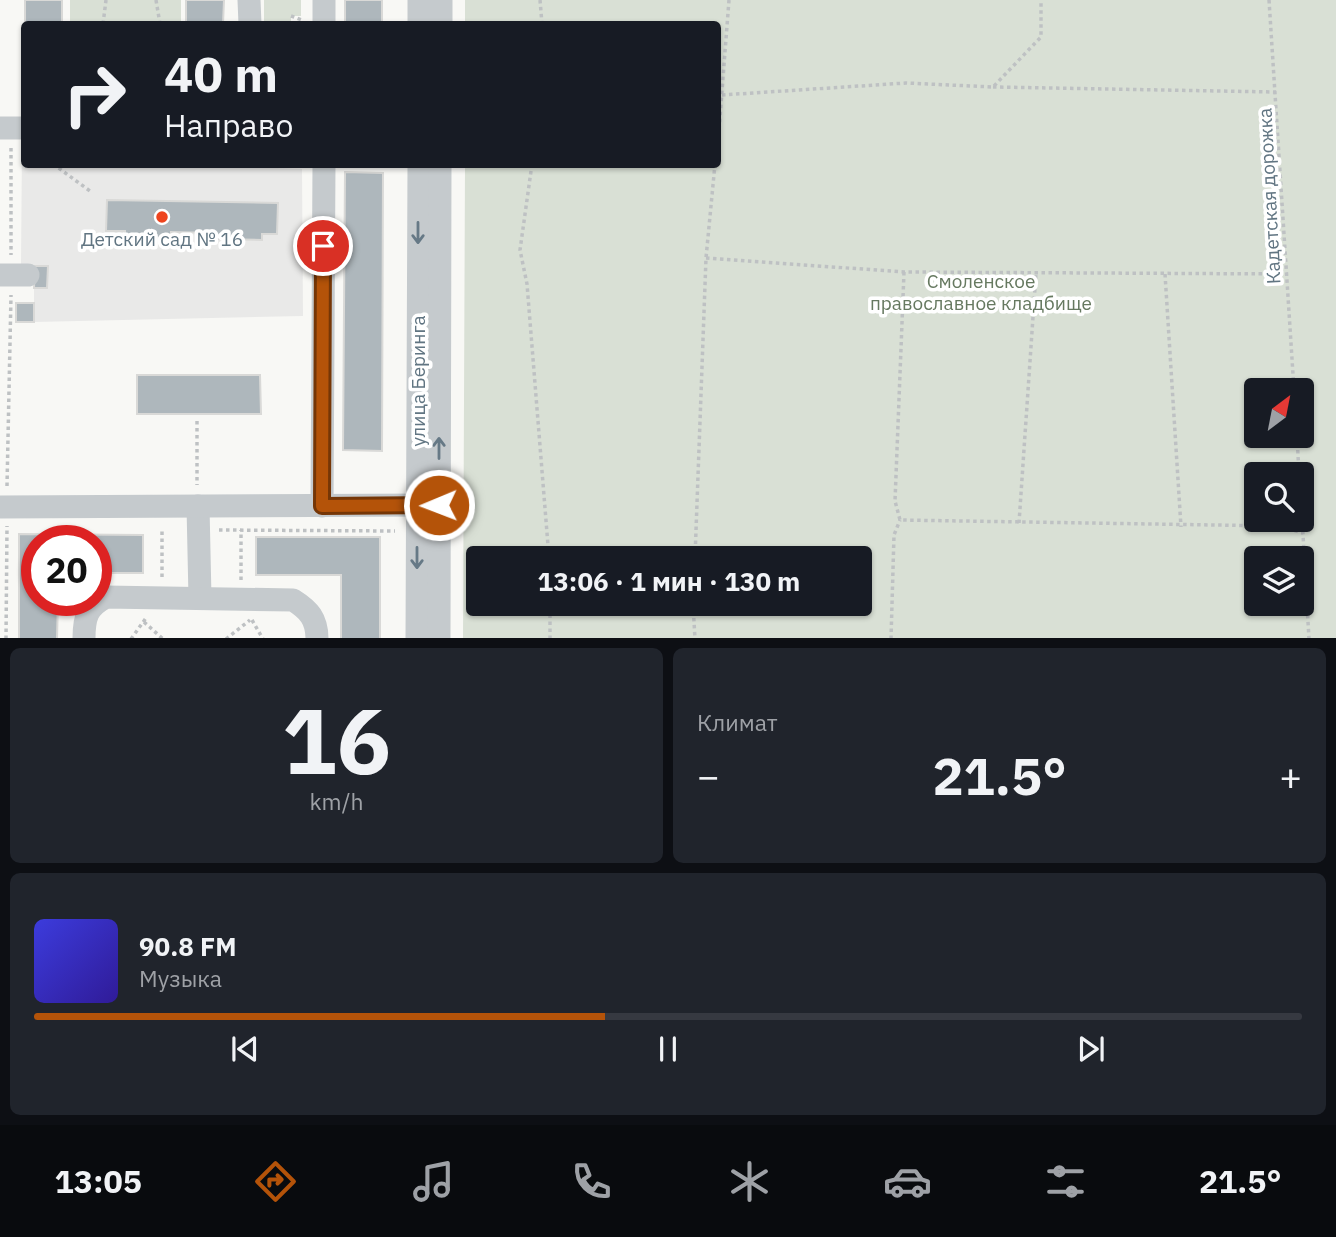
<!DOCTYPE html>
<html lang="ru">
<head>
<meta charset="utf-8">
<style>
  :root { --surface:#171b24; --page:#20242c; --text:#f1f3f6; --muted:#9ea1a6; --line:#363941; --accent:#b45309 }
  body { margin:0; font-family:"IBM Plex Sans",sans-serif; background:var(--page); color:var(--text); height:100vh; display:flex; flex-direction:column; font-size:26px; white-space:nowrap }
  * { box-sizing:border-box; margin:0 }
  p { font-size:23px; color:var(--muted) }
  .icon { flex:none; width:38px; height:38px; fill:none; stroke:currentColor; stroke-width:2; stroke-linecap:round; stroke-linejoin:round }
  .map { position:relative; height:638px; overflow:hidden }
  .panel { display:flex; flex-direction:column; gap:10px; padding:10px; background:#0d0f14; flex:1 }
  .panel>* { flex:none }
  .guide { position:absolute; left:21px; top:21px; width:700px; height:147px; border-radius:7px; box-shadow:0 2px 5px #0004; background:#171b24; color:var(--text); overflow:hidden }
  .needle { width:46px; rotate:32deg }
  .controls { position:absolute; left:1244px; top:378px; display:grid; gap:14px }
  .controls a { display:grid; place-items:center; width:70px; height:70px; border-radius:7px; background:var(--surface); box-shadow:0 2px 5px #0004; font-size:35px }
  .speed { position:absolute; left:21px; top:525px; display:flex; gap:14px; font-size:35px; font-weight:700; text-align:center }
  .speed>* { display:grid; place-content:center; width:91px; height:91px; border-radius:50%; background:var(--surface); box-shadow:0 2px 5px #0004; line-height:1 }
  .speed .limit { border:10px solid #d22; background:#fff; color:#111 }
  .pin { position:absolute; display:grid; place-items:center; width:60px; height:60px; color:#fff; margin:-30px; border:4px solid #fff; border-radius:50%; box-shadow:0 2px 7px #0007 }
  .me { position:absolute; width:77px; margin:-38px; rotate:269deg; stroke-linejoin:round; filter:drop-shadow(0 0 5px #0008) }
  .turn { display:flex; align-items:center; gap:24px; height:147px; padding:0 28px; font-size:32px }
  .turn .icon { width:91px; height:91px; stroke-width:2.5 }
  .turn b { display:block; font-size:49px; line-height:60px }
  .big { font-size:52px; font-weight:700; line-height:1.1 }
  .panel .card { flex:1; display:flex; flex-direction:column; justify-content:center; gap:10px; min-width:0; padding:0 24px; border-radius:10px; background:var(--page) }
  .panel .dial { align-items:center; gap:0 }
  .dial b { font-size:91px; line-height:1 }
  .song { display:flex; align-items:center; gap:21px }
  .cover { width:84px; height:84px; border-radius:10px; background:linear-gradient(135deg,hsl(240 70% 55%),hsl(250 70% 35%)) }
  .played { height:7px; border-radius:4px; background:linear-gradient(90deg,var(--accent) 45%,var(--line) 45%) }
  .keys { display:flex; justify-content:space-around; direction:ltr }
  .heat { display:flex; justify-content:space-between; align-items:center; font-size:38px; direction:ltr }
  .panel .tiles { flex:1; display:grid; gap:10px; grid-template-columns:1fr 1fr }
  .card:last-child { grid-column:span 2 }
  .trip { position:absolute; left:466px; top:546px; width:406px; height:70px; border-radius:7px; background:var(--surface); box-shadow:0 2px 5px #0004; font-weight:700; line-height:70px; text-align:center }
  .menu { display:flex; height:112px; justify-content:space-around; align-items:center; background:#090b0e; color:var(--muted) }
  .menu .icon { width:49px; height:49px }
  .menu .active { color:var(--accent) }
  .menu b { font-size:32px; color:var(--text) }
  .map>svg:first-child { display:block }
</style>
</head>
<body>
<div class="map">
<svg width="1336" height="639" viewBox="0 0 1336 639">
  <rect width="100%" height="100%" fill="#f8f8f5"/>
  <polygon fill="#e9e9e8" points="22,145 24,164 276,164 277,168 302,169 303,316 34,322 34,288 47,288 48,267 21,265"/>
  <g fill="#d9e0d5" fill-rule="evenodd">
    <rect x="70" y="0" width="111" height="24"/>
    <polygon points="264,0 301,0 301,16 291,16 291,24 264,24"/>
    <path d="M465 0H1336V638H463L465 165 718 164V24H465ZM1302 390V436H1256V390ZM1302 474V520H1256V474ZM859 558V604H478V558ZM1302 558V604H1256V558Z"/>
  </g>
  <g fill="#aeb7bc" stroke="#d9d9d7" stroke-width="2">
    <rect x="25" y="0" width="37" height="24"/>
    <polygon points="186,0 224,0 223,24 186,24"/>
    <rect x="345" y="0" width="37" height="24"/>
    <polygon points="345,172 383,173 382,451 343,450"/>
    <polygon points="107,200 278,203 277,234 262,234 262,240 215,239 216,233 171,232 171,238 125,237 125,231 106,231"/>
    <polygon points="35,266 48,266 47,288 34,288"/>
    <rect x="16" y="303" width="18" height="19"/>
    <polygon points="137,375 260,375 261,414 137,414"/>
    <polygon points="19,534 143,535 143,573 96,573 96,541 37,541 37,600 58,600 57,639 19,639"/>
    <polygon points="256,537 380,537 380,639 341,639 341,575 256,575"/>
  </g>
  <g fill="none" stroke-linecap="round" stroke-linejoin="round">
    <g stroke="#bec1c3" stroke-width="3.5" stroke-dasharray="3.5 3.5" stroke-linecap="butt">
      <polyline points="156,0 160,24"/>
      <polyline points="540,0 542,24"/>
      <polyline points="1269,0 1294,390"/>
      <polyline points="291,16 302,20"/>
      <polyline points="103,24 106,0"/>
      <polyline points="993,87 1276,92"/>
      <polyline points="722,95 906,83 993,87 1041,37 1041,0"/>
      <polyline points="718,143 729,0"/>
      <polyline points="11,148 11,255"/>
      <polyline points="53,164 90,191"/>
      <polyline points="532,164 520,250 527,284 549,558"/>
      <polyline points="706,258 904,272 1288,274"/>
      <polyline points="904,272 895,501 900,520 1278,526 1303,533"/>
      <polyline points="1165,274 1181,527"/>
      <polyline points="197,421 197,485"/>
      <polyline points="1297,436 1299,474"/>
      <polyline points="7,486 11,295"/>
      <polyline points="1302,517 1309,639"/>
      <polyline points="1019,523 1036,273"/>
      <polyline points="219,530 395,531"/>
      <polyline points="695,558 706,258 715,164"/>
      <polyline points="162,577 162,529"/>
      <polyline points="241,580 241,530"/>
      <polyline points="693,604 695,639"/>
      <polyline points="252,620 263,639"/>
      <polyline points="144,622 163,639"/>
      <polyline points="6,639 7,526"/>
      <polyline points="131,639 146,618"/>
      <polyline points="226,639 250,620"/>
      <polyline points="550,639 550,604"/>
      <polyline points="891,639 894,535 900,520"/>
    </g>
    <g stroke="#c5cacd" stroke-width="23">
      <polyline points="249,0 250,24"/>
      <polyline points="324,24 324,0"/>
      <polyline points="419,24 419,0"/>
      <polyline points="441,24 441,0"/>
      <polyline points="0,128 24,128"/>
      <polyline points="0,275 28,275"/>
      <polyline points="198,506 200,598"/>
      <polyline points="322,506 324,164"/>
      <polyline points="0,507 431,505"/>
      <path d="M84 639C84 617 87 607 106 597L293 600C309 610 317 619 317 639"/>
      <polyline points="417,639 419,164"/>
      <polyline points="439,639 440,164"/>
    </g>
  </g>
  <defs><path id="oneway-shaft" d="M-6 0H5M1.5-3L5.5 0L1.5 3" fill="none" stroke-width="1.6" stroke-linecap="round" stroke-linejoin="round" transform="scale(1.75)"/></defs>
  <g stroke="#667986">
    <use href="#oneway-shaft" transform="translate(418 233) rotate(90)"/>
    <use href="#oneway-shaft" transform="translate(439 448) rotate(-90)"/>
    <use href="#oneway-shaft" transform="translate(417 558) rotate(90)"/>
  </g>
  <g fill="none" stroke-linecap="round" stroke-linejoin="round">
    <g stroke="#753606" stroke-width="18">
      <polyline id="route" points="323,246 322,506 439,505"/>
    </g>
    <use href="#route" stroke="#b45309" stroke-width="12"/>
  </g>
  <circle fill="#ee441e" stroke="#fff" stroke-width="2.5" cx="162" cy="217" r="7"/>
  <g text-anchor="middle" stroke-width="7" stroke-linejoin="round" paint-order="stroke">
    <g font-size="19" fill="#617582" stroke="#fff">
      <text transform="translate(1269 196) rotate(-93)" y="7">Кадетская дорожка</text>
      <text transform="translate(418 381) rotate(-90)" y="7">улица Беринга</text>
    </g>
    <g font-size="19" fill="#617582" stroke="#fff">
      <text x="162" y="246">Детский сад № 16</text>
    </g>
    <g font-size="19" fill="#667960" stroke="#fff">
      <text x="981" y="288">Смоленское<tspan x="981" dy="22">православное кладбище</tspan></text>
    </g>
  </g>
</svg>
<div class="controls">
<a><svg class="needle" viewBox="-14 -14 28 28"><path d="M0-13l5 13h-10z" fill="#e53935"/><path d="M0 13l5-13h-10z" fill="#9ea1a6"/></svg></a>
<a><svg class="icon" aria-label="search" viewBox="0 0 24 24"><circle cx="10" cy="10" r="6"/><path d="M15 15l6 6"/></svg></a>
<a><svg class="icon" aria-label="layers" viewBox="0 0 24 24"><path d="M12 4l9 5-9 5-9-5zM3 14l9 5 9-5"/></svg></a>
</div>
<div class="speed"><div class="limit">20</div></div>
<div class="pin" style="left:323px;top:246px;background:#d93025"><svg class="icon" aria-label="arrive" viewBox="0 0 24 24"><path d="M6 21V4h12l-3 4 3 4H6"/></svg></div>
<svg class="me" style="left:439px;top:505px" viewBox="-20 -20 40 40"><circle r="17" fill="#b45309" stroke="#fff" stroke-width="3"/><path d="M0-11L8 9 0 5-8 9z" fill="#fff"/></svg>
<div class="trip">13:06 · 1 мин · 130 m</div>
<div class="guide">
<div class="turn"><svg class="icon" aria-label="right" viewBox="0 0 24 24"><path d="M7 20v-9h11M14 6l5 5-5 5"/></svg><div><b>40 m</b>Направо</div></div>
</div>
</div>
<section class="panel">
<div class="tiles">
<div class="card dial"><b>16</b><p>km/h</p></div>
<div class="card"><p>Климат</p>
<div class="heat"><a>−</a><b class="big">21.5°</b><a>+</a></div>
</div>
<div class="card">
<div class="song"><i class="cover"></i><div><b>90.8 FM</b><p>Музыка</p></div></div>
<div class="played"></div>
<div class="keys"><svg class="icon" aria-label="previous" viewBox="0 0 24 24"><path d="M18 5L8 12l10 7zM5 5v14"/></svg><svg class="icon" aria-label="pause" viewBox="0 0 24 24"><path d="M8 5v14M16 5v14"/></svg><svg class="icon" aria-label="next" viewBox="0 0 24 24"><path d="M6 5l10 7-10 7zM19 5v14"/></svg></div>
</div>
</div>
</section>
<nav class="menu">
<b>13:05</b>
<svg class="icon active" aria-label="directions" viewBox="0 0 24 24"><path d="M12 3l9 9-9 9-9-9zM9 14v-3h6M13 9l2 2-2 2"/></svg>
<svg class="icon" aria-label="music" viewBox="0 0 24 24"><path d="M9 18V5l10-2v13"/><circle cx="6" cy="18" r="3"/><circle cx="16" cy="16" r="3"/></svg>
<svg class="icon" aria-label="phone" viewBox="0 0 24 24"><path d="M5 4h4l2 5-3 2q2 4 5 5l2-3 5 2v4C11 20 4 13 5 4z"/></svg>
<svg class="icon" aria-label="climate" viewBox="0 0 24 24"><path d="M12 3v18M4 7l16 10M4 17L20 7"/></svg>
<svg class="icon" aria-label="car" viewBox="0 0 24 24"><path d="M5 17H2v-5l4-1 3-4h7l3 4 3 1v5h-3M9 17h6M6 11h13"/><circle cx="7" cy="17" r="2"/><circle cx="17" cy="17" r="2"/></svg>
<svg class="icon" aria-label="filters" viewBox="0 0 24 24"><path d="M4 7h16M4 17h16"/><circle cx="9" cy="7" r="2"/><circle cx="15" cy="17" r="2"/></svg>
<b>21.5°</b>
</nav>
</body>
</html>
